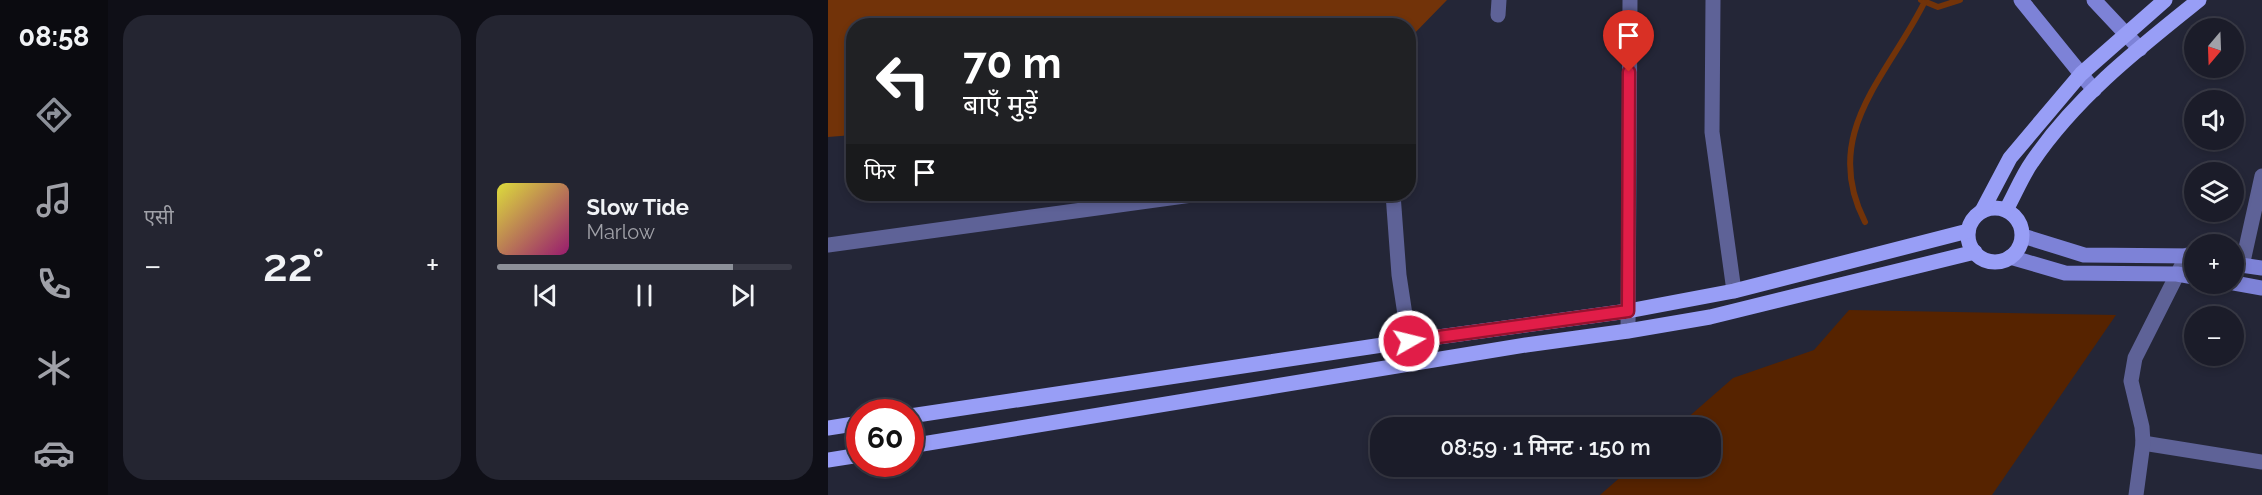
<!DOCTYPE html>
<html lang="hi">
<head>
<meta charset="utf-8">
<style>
  :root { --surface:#1b1c29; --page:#242531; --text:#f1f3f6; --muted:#a0a1a8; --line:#393a46; --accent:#8c9099 }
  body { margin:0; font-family:Raleway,"Noto Sans Devanagari",sans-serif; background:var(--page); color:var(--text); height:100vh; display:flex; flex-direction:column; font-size:22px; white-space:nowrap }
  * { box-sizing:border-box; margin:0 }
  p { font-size:20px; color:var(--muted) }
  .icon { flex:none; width:33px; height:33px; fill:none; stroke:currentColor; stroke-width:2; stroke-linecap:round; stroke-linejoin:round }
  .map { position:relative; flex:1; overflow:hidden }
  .panel { display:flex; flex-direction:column; gap:15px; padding:15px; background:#0f0f17; width:720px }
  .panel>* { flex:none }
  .banner { position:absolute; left:18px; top:18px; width:570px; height:183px; border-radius:24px; box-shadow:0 3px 9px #0003,0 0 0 2px var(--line); background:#202124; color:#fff; overflow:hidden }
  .needle { width:39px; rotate:199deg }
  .fabs { position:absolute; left:1356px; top:18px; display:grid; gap:12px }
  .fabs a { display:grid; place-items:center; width:60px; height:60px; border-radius:50%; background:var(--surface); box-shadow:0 3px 9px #0003,0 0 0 2px var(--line); font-size:30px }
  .speed { position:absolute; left:18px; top:399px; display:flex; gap:12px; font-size:30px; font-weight:700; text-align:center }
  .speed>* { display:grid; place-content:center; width:78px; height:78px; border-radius:50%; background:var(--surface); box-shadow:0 3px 9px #0003,0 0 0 2px var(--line); line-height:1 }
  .speed .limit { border:9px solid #d22; background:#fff; color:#111 }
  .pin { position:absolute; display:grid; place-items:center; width:51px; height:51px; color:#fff; margin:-62px -26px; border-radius:50% 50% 50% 0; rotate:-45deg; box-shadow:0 0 6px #0007 }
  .pin .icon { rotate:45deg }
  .me { position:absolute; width:66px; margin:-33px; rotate:82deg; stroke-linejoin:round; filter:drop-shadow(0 0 4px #0008) }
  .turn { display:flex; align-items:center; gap:21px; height:126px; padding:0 18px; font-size:27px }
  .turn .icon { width:78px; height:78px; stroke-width:2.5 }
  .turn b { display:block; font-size:42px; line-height:51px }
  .then { display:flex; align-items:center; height:57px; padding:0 18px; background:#0003; gap:12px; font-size:22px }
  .big { font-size:45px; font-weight:600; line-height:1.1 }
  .panel .card { flex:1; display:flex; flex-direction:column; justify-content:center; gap:9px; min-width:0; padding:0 21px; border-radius:24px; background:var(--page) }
  .song { display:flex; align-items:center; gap:18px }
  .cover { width:72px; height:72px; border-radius:9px; background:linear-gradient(135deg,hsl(60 70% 55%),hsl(320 70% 35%)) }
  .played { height:6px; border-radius:3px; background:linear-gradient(90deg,var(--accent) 80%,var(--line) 80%) }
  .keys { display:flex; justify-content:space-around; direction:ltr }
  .heat { display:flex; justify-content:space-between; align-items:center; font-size:33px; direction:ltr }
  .panel .tiles { flex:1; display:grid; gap:15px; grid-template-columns:repeat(2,1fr) }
  .trip { position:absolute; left:542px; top:417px; width:351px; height:60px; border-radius:24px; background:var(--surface); box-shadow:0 3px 9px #0003,0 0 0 2px var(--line); font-weight:600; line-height:60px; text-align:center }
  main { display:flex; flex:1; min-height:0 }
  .menu { display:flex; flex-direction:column; width:108px; justify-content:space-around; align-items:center; background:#0b0b10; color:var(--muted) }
  .menu .icon { width:42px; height:42px }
  .menu .current { color:var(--accent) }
  .menu b { font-size:27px; color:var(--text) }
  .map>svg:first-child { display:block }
</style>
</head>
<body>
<main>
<nav class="menu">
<b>08:58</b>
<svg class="icon current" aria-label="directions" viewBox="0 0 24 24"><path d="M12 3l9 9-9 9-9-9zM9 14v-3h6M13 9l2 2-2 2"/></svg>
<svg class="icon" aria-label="music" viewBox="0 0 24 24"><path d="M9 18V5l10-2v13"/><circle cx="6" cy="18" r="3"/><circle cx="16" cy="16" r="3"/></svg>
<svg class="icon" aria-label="phone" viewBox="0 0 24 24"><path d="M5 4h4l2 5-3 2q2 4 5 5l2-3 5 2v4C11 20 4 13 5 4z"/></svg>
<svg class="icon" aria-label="climate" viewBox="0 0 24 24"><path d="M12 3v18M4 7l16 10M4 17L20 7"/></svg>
<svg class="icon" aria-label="car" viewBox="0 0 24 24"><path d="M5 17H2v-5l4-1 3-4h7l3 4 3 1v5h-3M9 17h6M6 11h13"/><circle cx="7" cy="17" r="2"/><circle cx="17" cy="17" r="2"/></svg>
</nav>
<section class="panel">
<div class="tiles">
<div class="card"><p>एसी</p>
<div class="heat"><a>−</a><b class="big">22°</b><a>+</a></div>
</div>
<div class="card">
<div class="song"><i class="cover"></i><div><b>Slow Tide</b><p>Marlow</p></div></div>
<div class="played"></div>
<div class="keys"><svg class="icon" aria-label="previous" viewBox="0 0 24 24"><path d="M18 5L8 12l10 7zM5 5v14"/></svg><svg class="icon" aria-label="pause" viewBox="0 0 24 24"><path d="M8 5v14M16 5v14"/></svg><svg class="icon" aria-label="next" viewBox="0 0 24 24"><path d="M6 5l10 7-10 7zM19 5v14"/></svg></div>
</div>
</div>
</section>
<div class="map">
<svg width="1434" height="495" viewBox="0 0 1434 495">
  <rect width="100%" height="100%" fill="#242637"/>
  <polygon fill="#562300" points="1021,310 1288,315 1164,495 772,495 804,467 882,466 882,428 849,427 905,378 986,350"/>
  <polygon fill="#723309" points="0,0 619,0 581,39 580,26 26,26 25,135 0,137"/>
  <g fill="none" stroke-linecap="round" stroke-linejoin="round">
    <g stroke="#723309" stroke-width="6">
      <polyline points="1093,0 1110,7 1132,0"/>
      <path d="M1037 222C992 134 1059 77 1096 3"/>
    </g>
    <g stroke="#5e6297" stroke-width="15">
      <polyline points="885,0 884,132 906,291"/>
      <polyline points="670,15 671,0"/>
      <polyline points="565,194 571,275 581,341"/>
      <polyline points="0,245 371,194"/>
      <polyline points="1414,266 1434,176"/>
      <polyline points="800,331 802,0"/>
      <polyline points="1315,443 1434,462"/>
      <polyline points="1308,495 1315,443 1314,427 1303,381 1307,358 1359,255"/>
    </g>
    <g stroke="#7d82d7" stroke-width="15">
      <polyline points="1193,0 1266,90"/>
      <polyline points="1266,0 1312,49"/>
      <polyline points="1195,236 1256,255 1366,256"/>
      <polyline points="1182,257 1237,273 1349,274 1366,277"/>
      <polyline points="1406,264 1434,268"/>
      <polyline points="1406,283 1434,288"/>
    </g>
    <g stroke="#989ef6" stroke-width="15">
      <circle cx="1167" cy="235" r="27"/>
      <path d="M1178 210C1187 194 1194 176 1204 162 1248 97 1311 48 1371 0"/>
      <polyline points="1154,211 1182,158 1253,74 1337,0"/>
      <polyline points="82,416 581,341 800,311 906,291 1140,231"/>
      <polyline points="0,428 32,423"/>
      <polyline points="82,446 698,345 800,331 882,317 1147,252"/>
      <polyline points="0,460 32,455"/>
    </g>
  </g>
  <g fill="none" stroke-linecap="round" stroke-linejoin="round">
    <g stroke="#92132f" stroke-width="15">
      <polyline id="route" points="581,341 800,311 801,72"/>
    </g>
    <use href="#route" stroke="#e11d48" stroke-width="10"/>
  </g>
</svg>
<div class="fabs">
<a><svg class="needle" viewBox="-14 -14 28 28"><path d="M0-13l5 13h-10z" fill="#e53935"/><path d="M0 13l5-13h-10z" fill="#a0a1a8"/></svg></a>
<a><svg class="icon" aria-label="sound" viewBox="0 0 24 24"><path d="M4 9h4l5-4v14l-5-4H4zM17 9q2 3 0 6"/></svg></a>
<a><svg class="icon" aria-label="layers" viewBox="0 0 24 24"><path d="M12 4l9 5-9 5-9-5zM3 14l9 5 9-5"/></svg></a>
<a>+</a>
<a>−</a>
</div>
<div class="speed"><div class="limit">60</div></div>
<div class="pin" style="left:801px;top:72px;background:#d93025"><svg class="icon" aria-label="arrive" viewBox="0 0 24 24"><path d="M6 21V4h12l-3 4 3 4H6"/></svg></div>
<svg class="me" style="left:581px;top:341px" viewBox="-20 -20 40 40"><circle r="17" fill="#e11d48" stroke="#fff" stroke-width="3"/><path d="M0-11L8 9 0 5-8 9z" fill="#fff"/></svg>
<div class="trip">08:59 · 1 मिनट · 150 m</div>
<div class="banner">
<div class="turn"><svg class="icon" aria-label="left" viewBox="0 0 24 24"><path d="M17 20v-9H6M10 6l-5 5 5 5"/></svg><div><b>70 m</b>बाएँ मुड़ें</div></div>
<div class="then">फिर<svg class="icon" aria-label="arrive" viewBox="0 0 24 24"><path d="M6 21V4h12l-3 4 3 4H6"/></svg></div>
</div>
</div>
</main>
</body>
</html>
